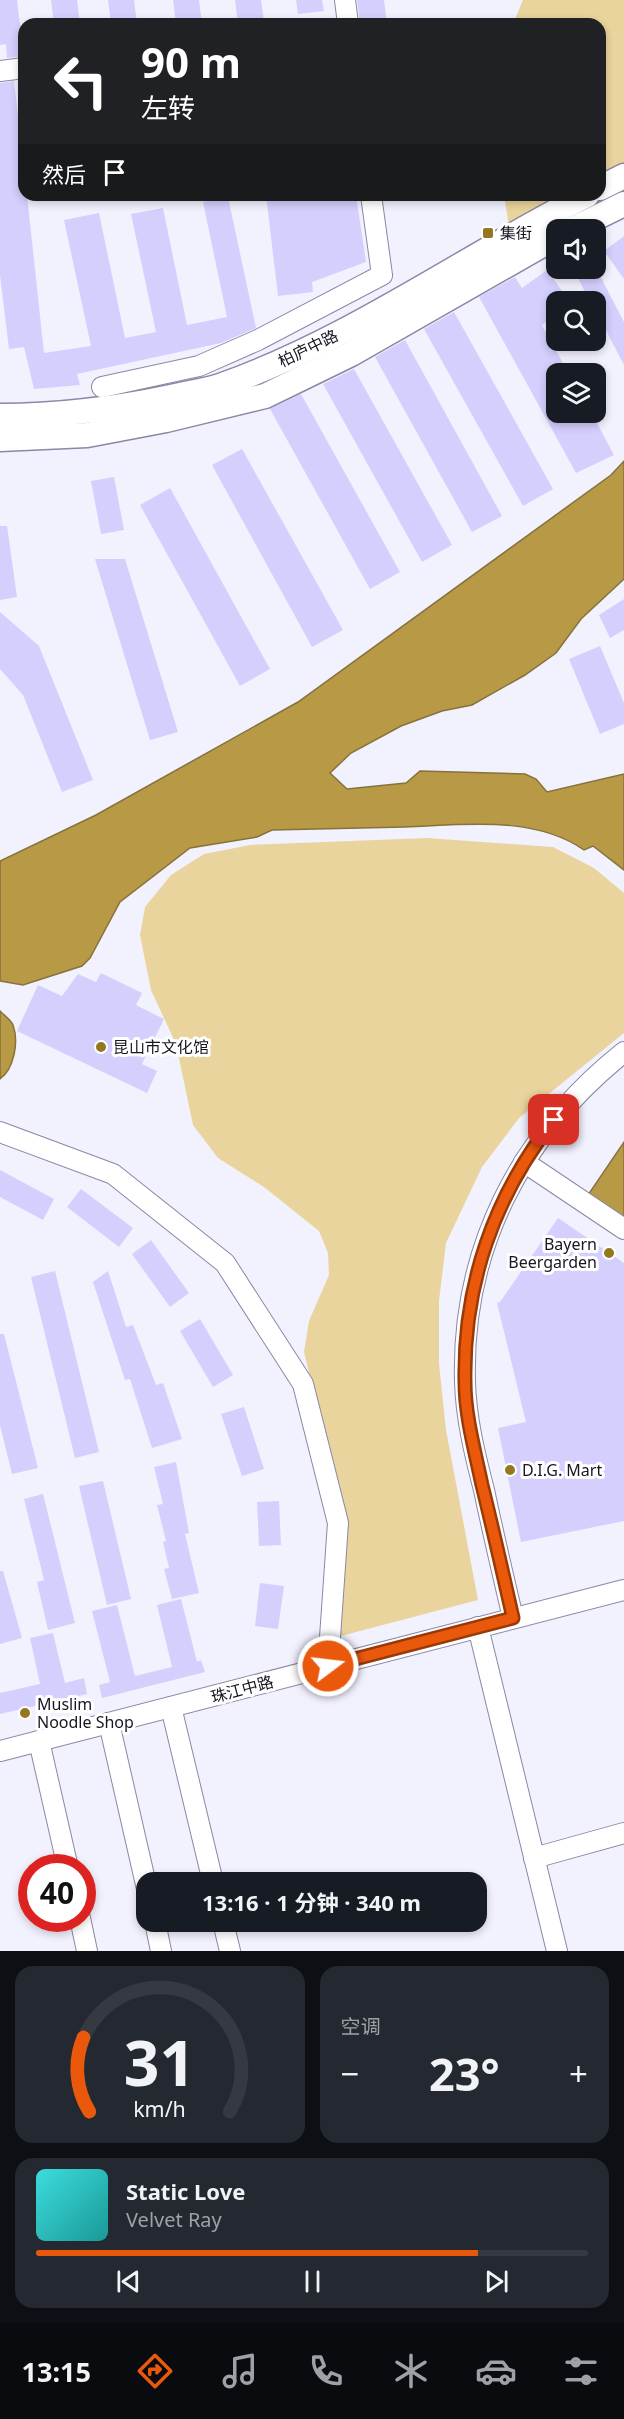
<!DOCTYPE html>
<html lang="zh">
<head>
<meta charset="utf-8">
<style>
  :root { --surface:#171b24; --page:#242831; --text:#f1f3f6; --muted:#9ea1a6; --line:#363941; --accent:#ea580c }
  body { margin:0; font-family:"Noto Sans","Noto Sans SC",sans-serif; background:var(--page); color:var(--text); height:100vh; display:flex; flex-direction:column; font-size:22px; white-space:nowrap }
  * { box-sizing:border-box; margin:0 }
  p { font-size:20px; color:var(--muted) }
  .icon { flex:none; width:33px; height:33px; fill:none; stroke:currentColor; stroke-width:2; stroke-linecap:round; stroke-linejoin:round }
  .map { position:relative; height:1951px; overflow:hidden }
  .panel { display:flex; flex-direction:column; gap:15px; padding:15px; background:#0d0f14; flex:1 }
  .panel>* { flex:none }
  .top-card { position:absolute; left:18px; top:18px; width:588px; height:183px; border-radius:18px; box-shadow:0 3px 9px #0003; background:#202124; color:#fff; overflow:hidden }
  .tools { position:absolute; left:546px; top:219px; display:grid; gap:12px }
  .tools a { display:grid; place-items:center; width:60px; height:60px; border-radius:12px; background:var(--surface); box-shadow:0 3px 9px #0003; font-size:30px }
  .speed { position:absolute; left:18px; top:1854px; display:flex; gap:12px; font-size:30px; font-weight:700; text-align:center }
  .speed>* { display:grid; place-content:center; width:78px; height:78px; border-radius:50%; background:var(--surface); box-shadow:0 3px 9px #0003; line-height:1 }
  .speed .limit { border:9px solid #d22; background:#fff; color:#111 }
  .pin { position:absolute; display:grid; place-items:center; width:51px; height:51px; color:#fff; margin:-26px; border-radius:12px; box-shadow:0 3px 9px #0006 }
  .me { position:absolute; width:66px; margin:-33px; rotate:75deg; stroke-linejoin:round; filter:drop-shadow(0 0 4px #0008) }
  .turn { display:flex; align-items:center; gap:21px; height:126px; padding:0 24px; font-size:27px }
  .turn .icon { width:78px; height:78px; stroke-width:2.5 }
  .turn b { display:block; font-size:42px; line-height:51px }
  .then { display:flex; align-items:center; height:57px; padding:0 24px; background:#0003; gap:12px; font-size:22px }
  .big { font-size:45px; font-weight:700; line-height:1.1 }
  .panel .card { flex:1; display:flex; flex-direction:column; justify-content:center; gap:9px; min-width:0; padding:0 21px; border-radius:18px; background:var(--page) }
  .panel .dial { align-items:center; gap:0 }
  .dial svg { height:156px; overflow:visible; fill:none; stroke:var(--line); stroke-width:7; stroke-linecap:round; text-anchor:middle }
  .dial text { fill:var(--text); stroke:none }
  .song { display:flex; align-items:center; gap:18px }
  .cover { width:72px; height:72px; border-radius:9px; background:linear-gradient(135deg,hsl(180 70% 55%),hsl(180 70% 35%)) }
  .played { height:6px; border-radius:3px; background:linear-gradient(90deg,var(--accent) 80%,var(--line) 80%) }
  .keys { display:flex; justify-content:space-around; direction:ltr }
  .heat { display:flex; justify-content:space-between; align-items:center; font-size:33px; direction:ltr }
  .panel .tiles { flex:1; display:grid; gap:15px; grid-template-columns:1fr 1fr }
  .card:last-child { grid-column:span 2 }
  .trip { position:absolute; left:136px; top:1872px; width:351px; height:60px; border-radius:18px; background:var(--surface); box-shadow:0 3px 9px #0003; font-weight:700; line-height:60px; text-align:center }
  .menu { display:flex; height:96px; justify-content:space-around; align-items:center; background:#090b0e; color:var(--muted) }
  .menu .icon { width:42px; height:42px }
  .menu .current { color:var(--accent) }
  .menu b { font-size:27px; color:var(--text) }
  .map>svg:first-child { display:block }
</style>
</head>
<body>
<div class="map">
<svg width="624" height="1951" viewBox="0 0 624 1951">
  <rect width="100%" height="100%" fill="#f2f1fe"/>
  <g fill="#ead49d">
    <polygon points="523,0 624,0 624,165 600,178 600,24 513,24"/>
    <polygon points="504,195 568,195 509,227"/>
    <polygon points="427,838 553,847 594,868 624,893 624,1033 519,1118 482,1167 446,1243 439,1301 439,1364 446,1430 478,1600 337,1637 345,1517 304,1352 309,1321 329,1275 328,1253 319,1231 264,1187 218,1158 193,1125 176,1044 151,990 140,935 145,907 171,875 204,854 250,845"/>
  </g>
  <g fill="#b79946" stroke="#87723b" stroke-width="1.5">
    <path d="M624 461V579L581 619 556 653 525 675 472 705 442 711 401 726 351 753 330 773 347 789 406 783 420 771 525 774 536 779 547 792 624 774V870L593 846 584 850C534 815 463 825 405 827 361 828 316 829 272 830L257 837 190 848 120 902 90 958 82 966 23 985 0 981V861L96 815 298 702 611 475Z"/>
    <path d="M0 1011C4 1015 11 1020 13 1025 19 1042 14 1069 0 1079Z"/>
    <polygon points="624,1142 624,1224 586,1198"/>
  </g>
  <g fill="#d5cffe">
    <polygon points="0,0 17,0 24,56 7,58 6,44 0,45"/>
    <polygon points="51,0 77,0 80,24 54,24"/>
    <polygon points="108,0 134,0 137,24 111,24"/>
    <polygon points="173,0 199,0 202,24 176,24"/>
    <polygon points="235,0 261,0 264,22 238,24"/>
    <polygon points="296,0 322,0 324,11 298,14"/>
    <polygon points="357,0 384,0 387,24 360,24"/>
    <polygon points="14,81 24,168 24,195 27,195 44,353 91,346 64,220 99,213 125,338 156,332 131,214 163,208 187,325 227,317 203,202 228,197 256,328 221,343 77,374 80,385 34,389 24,347 9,349 0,275 0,83"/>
    <polygon points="266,195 356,195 366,262 312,282 313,292 278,296"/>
    <polygon points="624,236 624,279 604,251"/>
    <polygon points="573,268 596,268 624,322 624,365 596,311 596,302 590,302"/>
    <polygon points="547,270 570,302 556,302 556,315 542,325 569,374 556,374 556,412 591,412 614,455 576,473 479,297 515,277 522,288"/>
    <polygon points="454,312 553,489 523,506 424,329"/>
    <polygon points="405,340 502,516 472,532 375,357"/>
    <polygon points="354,369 452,545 422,562 323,384"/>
    <polygon points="301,394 400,572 370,589 270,409"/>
    <polygon points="242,449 343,630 312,647 212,465"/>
    <polygon points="114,477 124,530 101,534 91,481"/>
    <polygon points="170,488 270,669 240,686 140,505"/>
    <polygon points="0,526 7,526 17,597 0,600"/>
    <polygon points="95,559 125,559 178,732 150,740"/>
    <polygon points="624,599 624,630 610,638 599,615"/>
    <polygon points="0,612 39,646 93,780 62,792 23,695 0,669"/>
    <polygon points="600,646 624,703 624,724 600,734 569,659"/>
    <polygon points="101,973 142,993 136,1005 164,1019 142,1064 157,1071 147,1093 17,1031 38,985 62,996 78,974 96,982"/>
    <polygon points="0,1170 54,1199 43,1220 0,1197"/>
    <polygon points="81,1189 133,1228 119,1247 67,1207"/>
    <polygon points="558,1218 624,1263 624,1521 521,1542 498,1428 526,1422 497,1303 500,1302"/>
    <polygon points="151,1240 189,1293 170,1307 132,1254"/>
    <polygon points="55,1271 99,1452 75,1458 31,1277"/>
    <polygon points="108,1271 126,1327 133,1325 156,1385 163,1383 182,1439 152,1448 130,1379 125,1380 93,1282"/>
    <polygon points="200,1319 233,1375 213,1387 180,1331"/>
    <polygon points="0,1334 4,1334 38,1468 12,1474 0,1425"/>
    <polygon points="244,1407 264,1469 242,1476 221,1414"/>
    <polygon points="176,1462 189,1533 185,1534 199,1593 172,1599 164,1569 169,1568 163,1542 166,1541 157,1505 163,1504 154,1467"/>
    <polygon points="103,1481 131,1599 107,1605 79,1486"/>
    <polygon points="43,1494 75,1623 48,1630 37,1582 44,1580 24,1499"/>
    <polygon points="279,1501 281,1545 259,1546 257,1502"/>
    <polygon points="0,1571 3,1571 22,1638 0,1644"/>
    <polygon points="260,1583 284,1586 278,1629 255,1626"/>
    <polygon points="181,1599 197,1662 201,1660 205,1672 102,1698 99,1685 110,1682 92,1611 117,1605 135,1676 172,1667 157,1605"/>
    <polygon points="53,1633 65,1683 84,1678 87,1694 0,1714 0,1693 40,1684 30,1638"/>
  </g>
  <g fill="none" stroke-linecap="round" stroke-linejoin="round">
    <g stroke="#8b87a5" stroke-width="22">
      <g id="minor">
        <polyline points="345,0 348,24"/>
        <polyline points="0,71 24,68"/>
        <polyline points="102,387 199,366 258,340 382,275 371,195"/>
        <polyline points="0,1132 113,1174 225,1263 303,1384 338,1523 328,1666"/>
        <polyline points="524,1162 624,1229"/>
        <path d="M513 1618C503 1575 493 1533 484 1490 475 1455 466 1419 465 1382 461 1249 521 1134 624 1052"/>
        <polyline points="478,1627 557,1951"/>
        <polyline points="171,1707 213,1882"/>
        <polyline points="109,1723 147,1889"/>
        <polyline points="39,1741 68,1868"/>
        <polyline points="0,1751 624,1590"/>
        <polyline points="534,1858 624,1833"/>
        <polyline points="80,1918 87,1951"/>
        <polyline points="155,1922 161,1951"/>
        <polyline points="223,1922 230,1951"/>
      </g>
    </g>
    <g stroke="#8b87a5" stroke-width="27">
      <g id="major">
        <polyline points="600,188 624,176"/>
        <polyline points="571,230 624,204"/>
        <path d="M0 416C58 416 114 409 171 397 187 393 205 391 220 386 351 340 464 257 587 195"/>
        <polyline points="0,439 87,435 166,420 265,396 351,354 556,237"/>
      </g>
    </g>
    <use href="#minor" stroke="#fff" stroke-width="20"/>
    <use href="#major" stroke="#fff" stroke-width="24"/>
  </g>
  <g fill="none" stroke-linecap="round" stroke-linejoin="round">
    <g stroke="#983908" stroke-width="15">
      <path id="route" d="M328 1666 513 1618C503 1574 493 1529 482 1485 475 1451 465 1416 465 1382 463 1285 494 1196 554 1120"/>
    </g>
    <use href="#route" stroke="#ea580c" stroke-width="10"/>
  </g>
  <g fill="#94771e" stroke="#fff" stroke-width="2">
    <rect x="482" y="227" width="12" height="12" rx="3"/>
    <circle cx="101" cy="1047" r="6"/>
    <circle cx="609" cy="1253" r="6"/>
    <circle cx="510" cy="1470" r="6"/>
    <circle cx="25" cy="1713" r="6"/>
  </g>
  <g text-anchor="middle" stroke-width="6" stroke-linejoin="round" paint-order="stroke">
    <g font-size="16" fill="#171621" stroke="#fff" text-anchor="start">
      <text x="500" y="239">集街</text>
      <text x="113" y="1053">昆山市文化馆</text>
      <text x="597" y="1250" text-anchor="end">Bayern<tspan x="597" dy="18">Beergarden</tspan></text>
      <text x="522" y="1476">D.I.G. Mart</text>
      <text x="37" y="1710">Muslim<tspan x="37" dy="18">Noodle Shop</tspan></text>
    </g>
    <g font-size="16" fill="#171621" stroke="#fff">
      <text transform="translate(308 348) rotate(-26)" y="6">柏庐中路</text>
      <text transform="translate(242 1689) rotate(-15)" y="6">珠江中路</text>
    </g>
  </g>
</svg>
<div class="tools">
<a><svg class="icon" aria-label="sound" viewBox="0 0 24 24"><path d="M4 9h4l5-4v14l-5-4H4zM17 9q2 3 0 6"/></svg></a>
<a><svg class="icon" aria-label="search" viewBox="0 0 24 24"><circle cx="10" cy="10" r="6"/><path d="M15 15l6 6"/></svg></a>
<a><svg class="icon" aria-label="layers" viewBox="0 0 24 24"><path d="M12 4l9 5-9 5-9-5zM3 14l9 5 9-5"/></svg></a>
</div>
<div class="speed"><div class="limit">40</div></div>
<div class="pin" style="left:554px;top:1120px;background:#d93025"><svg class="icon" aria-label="arrive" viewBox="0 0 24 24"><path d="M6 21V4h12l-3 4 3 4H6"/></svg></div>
<svg class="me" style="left:328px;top:1666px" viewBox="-20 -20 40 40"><circle r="17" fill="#ea580c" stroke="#fff" stroke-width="3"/><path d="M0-11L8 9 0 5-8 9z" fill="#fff"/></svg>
<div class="trip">13:16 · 1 分钟 · 340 m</div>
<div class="top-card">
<div class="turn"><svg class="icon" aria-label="left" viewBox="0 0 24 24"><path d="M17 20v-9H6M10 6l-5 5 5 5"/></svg><div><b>90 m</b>左转</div></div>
<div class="then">然后<svg class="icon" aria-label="arrive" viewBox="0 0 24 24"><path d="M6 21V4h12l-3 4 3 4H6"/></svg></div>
</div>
</div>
<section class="panel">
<div class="tiles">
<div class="card dial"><svg viewBox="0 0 100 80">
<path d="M14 69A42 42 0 1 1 86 69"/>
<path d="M14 69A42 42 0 0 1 11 31" stroke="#ea580c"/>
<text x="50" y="56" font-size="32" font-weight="700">31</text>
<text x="50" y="72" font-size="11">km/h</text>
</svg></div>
<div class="card"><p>空调</p>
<div class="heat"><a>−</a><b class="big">23°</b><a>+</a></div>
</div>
<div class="card">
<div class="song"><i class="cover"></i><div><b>Static Love</b><p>Velvet Ray</p></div></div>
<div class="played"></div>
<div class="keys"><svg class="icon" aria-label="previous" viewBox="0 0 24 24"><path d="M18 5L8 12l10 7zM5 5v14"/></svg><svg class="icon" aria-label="pause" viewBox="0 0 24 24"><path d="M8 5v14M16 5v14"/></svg><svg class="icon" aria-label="next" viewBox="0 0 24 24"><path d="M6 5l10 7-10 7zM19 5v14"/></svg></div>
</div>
</div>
</section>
<nav class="menu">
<b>13:15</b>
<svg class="icon current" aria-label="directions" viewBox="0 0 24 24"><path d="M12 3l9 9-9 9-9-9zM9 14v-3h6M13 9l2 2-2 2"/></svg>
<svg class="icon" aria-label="music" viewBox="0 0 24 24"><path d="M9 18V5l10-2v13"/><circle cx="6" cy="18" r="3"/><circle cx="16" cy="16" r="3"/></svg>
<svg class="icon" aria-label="phone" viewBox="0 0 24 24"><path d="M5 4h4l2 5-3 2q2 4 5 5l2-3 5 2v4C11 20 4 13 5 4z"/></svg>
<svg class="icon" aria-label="climate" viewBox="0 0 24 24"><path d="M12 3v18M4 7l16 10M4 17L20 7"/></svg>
<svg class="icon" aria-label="car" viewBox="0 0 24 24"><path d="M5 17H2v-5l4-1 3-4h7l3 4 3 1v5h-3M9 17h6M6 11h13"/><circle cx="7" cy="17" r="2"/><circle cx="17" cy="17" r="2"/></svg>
<svg class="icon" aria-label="filters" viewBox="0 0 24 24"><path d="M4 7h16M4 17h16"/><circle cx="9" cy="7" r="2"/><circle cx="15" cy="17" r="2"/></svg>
</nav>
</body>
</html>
